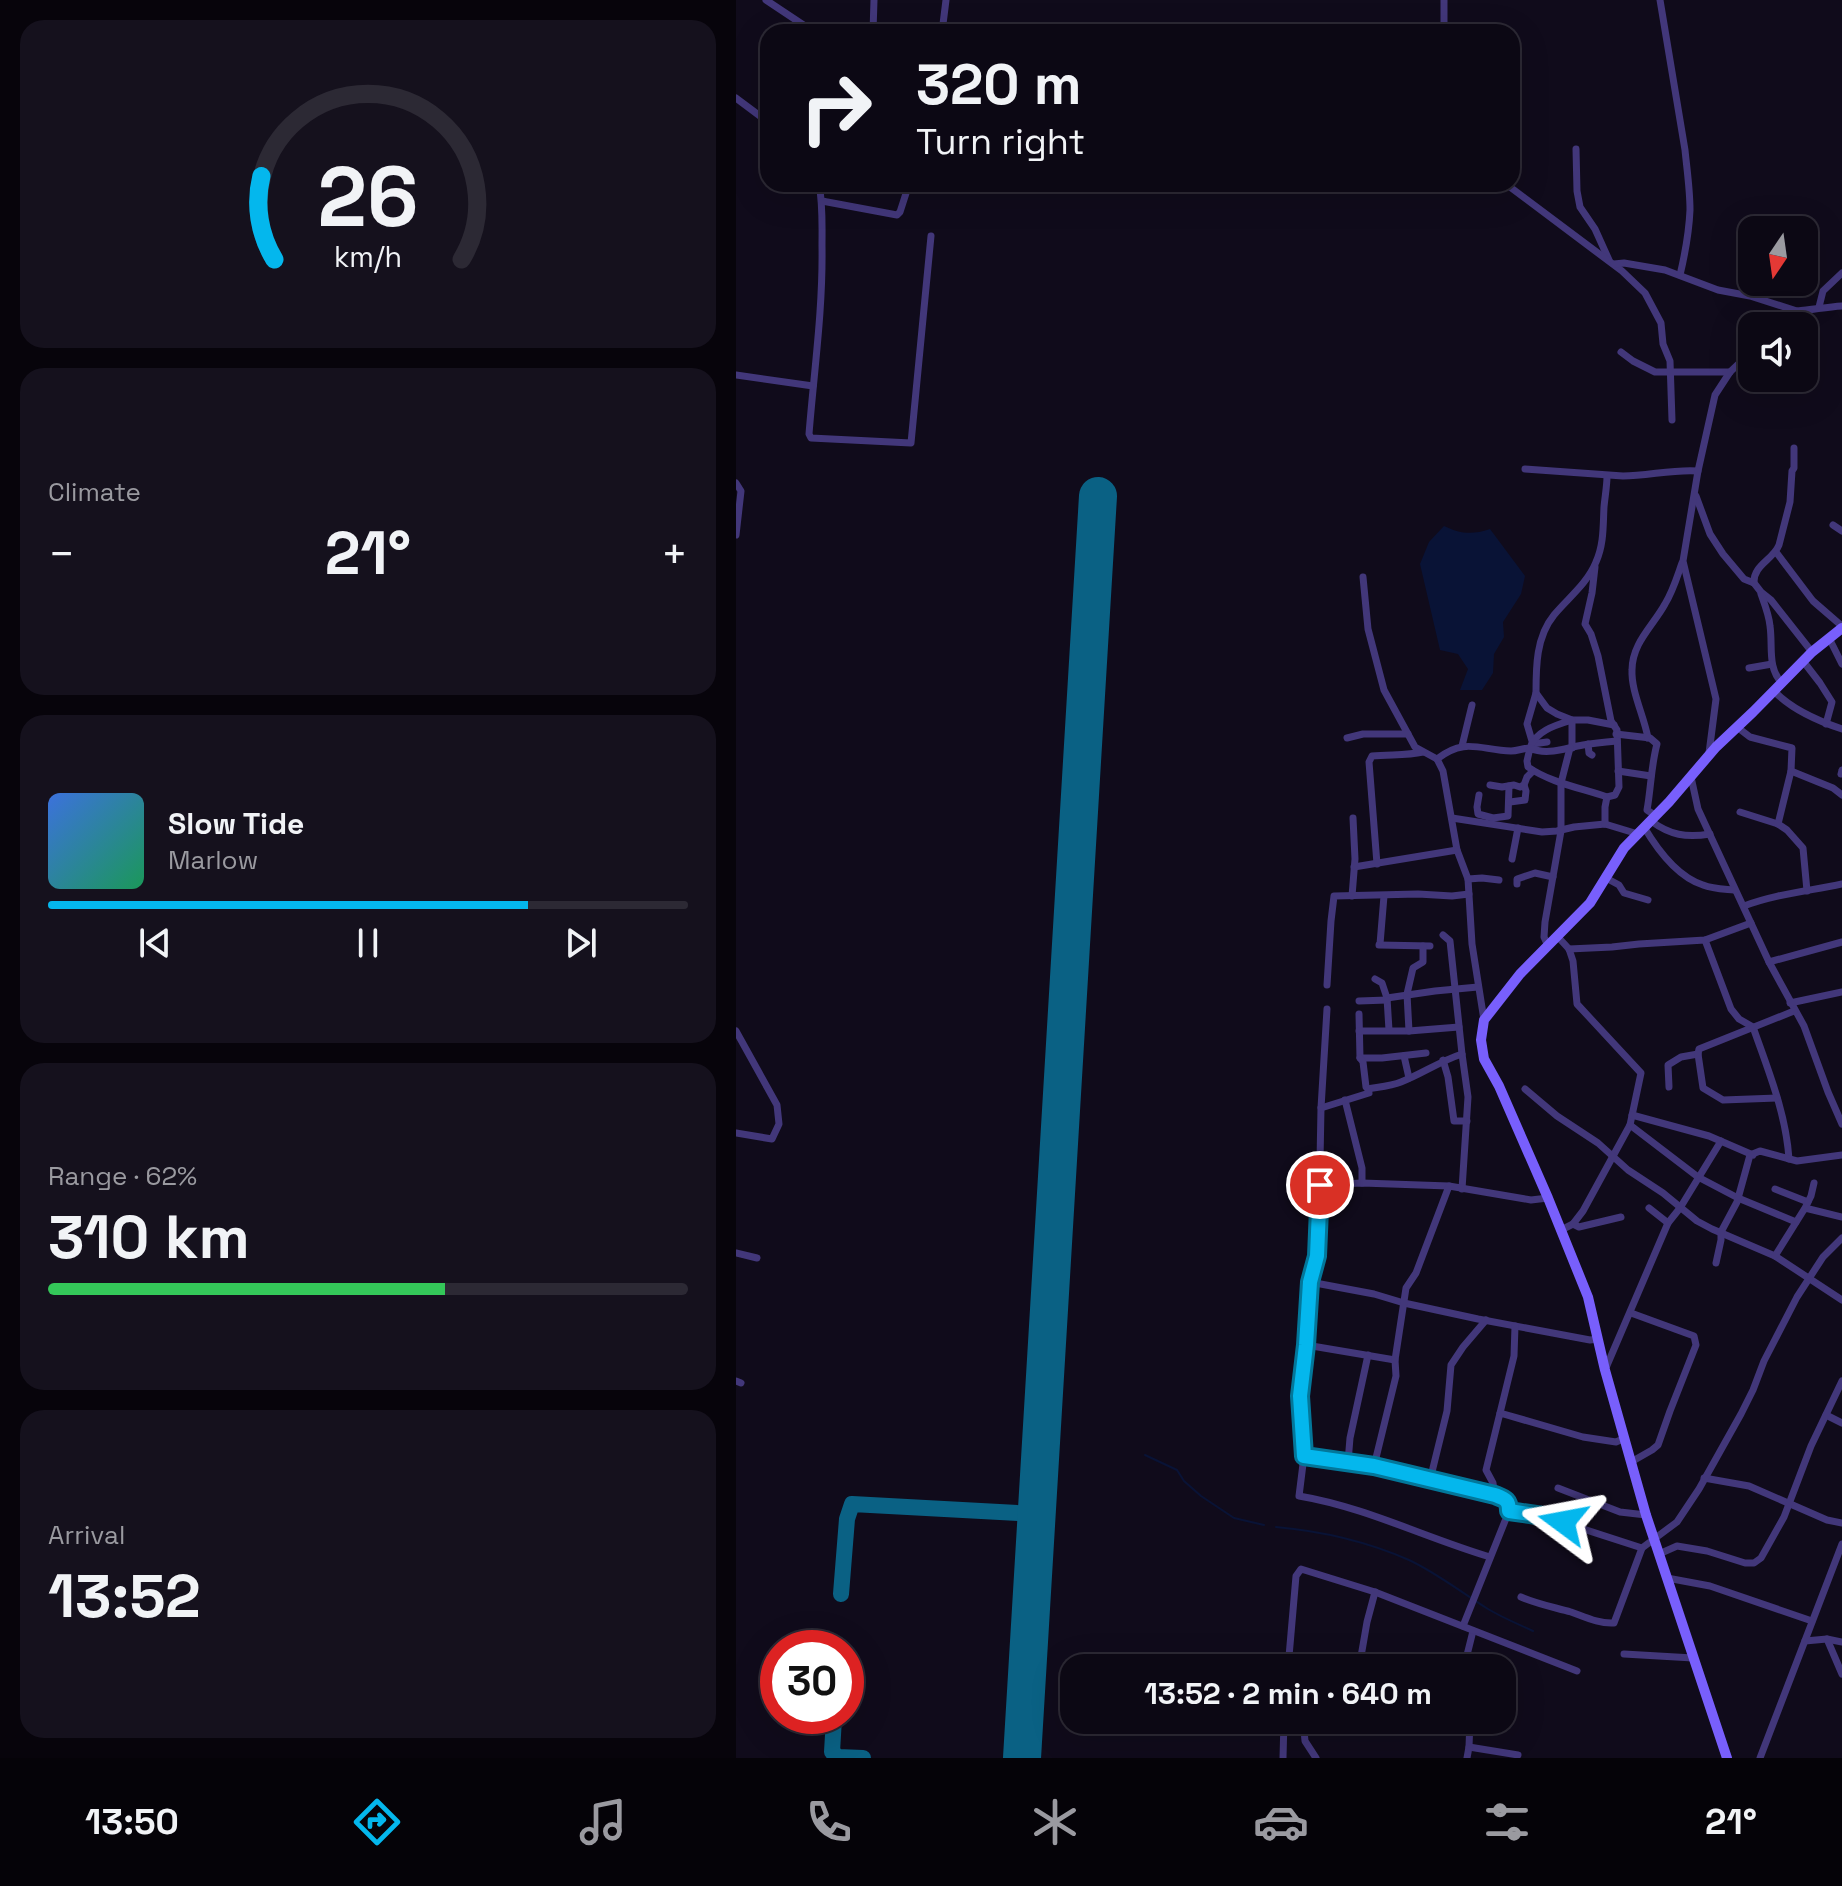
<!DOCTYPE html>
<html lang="en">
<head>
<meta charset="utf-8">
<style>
  :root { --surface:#0c0814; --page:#15111d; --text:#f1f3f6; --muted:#9a9aa0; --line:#2c2934; --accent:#04b7ed }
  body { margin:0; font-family:"Space Grotesk",sans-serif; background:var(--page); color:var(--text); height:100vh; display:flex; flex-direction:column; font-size:30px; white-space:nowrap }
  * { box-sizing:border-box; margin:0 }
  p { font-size:26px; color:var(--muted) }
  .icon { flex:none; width:44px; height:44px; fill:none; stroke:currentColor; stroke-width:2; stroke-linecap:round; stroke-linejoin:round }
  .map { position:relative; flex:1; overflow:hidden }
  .sheet { display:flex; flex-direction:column; gap:20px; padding:20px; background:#07040b; width:736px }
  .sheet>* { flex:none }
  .guide { position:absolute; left:24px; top:24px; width:760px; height:168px; border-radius:24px; box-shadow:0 8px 32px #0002,0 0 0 2px var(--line); background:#0c0814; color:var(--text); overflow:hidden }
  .needle { width:52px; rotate:193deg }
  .controls { position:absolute; left:1002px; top:216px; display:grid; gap:16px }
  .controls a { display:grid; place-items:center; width:80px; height:80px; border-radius:16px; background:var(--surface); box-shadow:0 8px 32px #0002,0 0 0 2px var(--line); font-size:40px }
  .speed { position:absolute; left:24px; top:1630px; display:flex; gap:16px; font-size:40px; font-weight:700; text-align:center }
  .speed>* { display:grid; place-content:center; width:104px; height:104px; border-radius:50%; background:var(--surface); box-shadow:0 8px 32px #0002,0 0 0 2px var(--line); line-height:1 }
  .speed .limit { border:12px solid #d22; background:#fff; color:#111 }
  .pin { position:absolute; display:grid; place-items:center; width:68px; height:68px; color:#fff; margin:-34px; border:4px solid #fff; border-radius:50%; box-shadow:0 2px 8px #0007 }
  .me { position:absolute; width:88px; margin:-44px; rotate:283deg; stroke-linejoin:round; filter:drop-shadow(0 0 6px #0008) }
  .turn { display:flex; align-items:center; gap:28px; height:168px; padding:0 24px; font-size:36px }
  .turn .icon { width:104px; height:104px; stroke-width:2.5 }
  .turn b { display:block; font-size:56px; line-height:68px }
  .big { font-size:60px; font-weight:700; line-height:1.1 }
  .sheet .widget { flex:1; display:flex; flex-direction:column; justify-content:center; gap:12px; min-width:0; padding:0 28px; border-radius:24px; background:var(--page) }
  .sheet .dial { align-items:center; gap:0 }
  .dial svg { height:208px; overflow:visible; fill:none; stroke:var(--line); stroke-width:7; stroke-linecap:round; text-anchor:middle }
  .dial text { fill:var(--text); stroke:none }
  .song { display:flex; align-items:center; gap:24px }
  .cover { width:96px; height:96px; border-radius:12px; background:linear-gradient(135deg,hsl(220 70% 55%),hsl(150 70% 35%)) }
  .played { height:8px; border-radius:4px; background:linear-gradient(90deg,var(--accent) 75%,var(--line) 75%) }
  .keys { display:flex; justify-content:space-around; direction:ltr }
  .heat { display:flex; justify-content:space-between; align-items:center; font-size:44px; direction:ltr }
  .charge { height:12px; border-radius:6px; background:linear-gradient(90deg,#34c759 62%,var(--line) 0) }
  .trip { position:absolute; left:324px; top:1654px; width:456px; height:80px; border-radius:24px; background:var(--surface); box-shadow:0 8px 32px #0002,0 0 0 2px var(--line); font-weight:700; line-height:80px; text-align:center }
  .tab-bar { display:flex; height:128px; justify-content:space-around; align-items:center; background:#050308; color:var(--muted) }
  .tab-bar .icon { width:56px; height:56px }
  .tab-bar .current { color:var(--accent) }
  .tab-bar b { font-size:36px; color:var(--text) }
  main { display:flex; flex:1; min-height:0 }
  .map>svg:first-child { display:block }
</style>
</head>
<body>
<main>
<section class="sheet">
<div class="widget dial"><svg viewBox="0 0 100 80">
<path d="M14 69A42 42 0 1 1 86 69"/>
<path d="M14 69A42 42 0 0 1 9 37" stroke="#04b7ed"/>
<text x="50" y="56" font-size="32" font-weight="700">26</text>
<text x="50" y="72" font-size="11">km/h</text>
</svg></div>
<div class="widget"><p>Climate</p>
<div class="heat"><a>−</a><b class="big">21°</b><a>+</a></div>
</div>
<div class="widget">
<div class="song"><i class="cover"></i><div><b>Slow Tide</b><p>Marlow</p></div></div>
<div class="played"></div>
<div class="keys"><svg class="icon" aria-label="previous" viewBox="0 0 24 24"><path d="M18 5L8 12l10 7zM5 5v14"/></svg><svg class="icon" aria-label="pause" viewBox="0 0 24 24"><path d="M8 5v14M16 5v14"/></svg><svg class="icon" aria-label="next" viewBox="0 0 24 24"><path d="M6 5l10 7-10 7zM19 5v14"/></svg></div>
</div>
<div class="widget"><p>Range · 62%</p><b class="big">310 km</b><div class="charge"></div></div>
<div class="widget"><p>Arrival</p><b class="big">13:52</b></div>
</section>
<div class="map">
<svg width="1106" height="1758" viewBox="0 0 1106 1758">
  <rect width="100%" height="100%" fill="#100b1b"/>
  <path fill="#091336" d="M708 526C725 534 736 535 754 529L789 576 785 594 767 622 768 637 758 654 757 673 746 690H724L732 669 722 654 704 650 684 564 693 542Z"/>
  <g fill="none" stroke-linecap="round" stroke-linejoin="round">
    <g stroke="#091336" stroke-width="2">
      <polyline points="409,1455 441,1470 448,1481 465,1496 498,1518 528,1525"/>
      <path d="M540 1527C585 1531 632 1542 673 1560 701 1573 726 1593 752 1609 767 1618 782 1624 797 1631"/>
    </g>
    <g stroke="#0a6184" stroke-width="16">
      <polyline points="105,1594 111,1519 116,1504 300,1514"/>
      <polyline points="98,1718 96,1752 102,1757 127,1758"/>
    </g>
    <polyline stroke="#0a6184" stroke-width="38" points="286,1758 362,496"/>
    <g stroke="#42377a" stroke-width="7">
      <polyline points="30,0 78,32"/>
      <path d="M924 0 949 150C951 170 954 190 954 210 953 232 949 254 944 275"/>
      <polyline points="137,32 138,0"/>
      <polyline points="206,32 210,0"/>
      <polyline points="708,32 708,0"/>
      <polyline points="0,98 32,122"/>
      <polyline points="840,149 841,191 844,207 859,229 873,260"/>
      <path d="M83 184C87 205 86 225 86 246 87 310 78 371 73 434L75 438 175 443 195 236"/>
      <polyline points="770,184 886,271 909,293 925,323 927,344 934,361 936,420"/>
      <polyline points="86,201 161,215 164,212 173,184"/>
      <polyline points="878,264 888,263 929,270 982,290 1014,296 1061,311"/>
      <polyline points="1083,307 1087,291 1106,273"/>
      <path d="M1046 326 1061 311C1076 310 1090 307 1106 306"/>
      <polyline points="885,352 897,361 919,372 994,372"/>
      <polyline points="0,375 77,386"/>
      <path d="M789 469 887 476C912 476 937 469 962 471"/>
      <path d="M871 476C871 486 869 496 868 507 867 526 868 544 860 562 851 584 832 598 818 615 800 637 800 667 800 693L811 708 821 714 836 720H852L878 725"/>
      <polyline points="0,483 5,491 0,535"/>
      <polyline points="960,496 974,534 987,554 1008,579 1018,583 1025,592 1035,600 1076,652"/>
      <polyline points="1097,525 1106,531"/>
      <polyline points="1040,552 1077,601 1106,626"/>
      <polyline points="859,567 856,593 849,624 855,634 862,656 875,721 881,730 883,787 879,795 871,797"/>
      <polyline points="627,577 632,629 648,690 679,747 701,759 707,771 721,850 732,879 736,944 748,1020"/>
      <path d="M1018 583C1017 565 1037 560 1043 545L1054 502 1056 471 1058 468V448"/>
      <path d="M1025 594C1029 605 1033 615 1034 626 1037 646 1031 668 1046 683"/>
      <polyline points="1093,638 1106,664"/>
      <polyline points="1067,661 1084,683 1096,702 1090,724"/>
      <polyline points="1013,668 1036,664"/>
      <path d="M1038 691C1056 710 1082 721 1106 729"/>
      <polyline points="1001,727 1014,737 1056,748 1055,771 1042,824"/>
      <path d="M880 734 914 738 921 744C915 766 915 788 911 810L920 816"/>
      <polyline points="611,738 627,734 672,734"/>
      <path d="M912 738C908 716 895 691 896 670 896 643 917 626 929 604 937 591 941 577 946 563"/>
      <polyline points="796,741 791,724 800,693"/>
      <polyline points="796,744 811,742"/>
      <polyline points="852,744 853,753 856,755"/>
      <polyline points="726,746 736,705"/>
      <polyline points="973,753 980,699 947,561 962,471 979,395 994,372 1016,351"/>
      <path d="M701 759C729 737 744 750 775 751 782 751 787 748 794 748 799 731 820 725 836 720V748"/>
      <polyline points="882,771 915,776"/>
      <polyline points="1055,771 1097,788 1106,795"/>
      <polyline points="1105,774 1106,770"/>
      <polyline points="955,777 962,809 1033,962 1068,1026 1092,1092 1106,1124"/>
      <polyline points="754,785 766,787 778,785 784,787 788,785 791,777 797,771"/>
      <polyline points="743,795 741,807 742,814 757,818 772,816 773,786"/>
      <polyline points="774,802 789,800 790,791 788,785"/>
      <polyline points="1004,812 1042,824 1051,830 1067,848 1071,891"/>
      <polyline points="716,818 806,832 821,831 838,827 869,824 902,834"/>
      <path d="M915 821C934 835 950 838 974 834"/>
      <path d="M869 824V807L871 797C845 788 815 783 792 767L791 761 794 748C811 756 829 748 847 745 858 743 869 742 881 741"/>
      <path d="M908 827C921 849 942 877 967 885 977 889 988 889 998 890"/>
      <polyline points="776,859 782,828"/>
      <path d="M641 864 633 762 636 756C653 754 670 756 687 752"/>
      <polyline points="618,867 721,850"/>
      <polyline points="870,878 883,885 888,893 912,900"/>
      <polyline points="732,879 746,878 763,880"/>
      <polyline points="781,884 781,879 799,873 817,877"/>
      <polyline points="616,896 619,859 617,818"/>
      <path d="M1008 906C1040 894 1073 891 1106 884"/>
      <polyline points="707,935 714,941 726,1054 732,1097 726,1189"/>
      <polyline points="822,937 833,949 837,961 841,1004 905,1073 894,1125 847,1211 837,1224 825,1230"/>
      <path d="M969 940 995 1009 1003 1019 1017 1027C1032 1070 1050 1113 1053 1159"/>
      <polyline points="644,944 648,896"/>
      <polyline points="643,945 694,946"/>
      <polyline points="812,946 808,937 809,922 825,831 825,783 834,748"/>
      <polyline points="833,949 876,947 903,944 969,940 1015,923"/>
      <polyline points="1033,962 1106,942"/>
      <polyline points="639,979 646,983 651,998 653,1030"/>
      <polyline points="591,985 595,921 598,896 682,894 716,896 733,894"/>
      <polyline points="651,998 699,991 742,987"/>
      <polyline points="623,1001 651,1000"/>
      <polyline points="1054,1003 1106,992"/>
      <path d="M591 1009 585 1108 583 1214 581 1256 574 1282 570 1345 564 1396 568 1456 563 1496C629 1507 690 1538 754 1557"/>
      <polyline points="623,1014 624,1058 646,1058 690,1053"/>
      <polyline points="0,1031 41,1105 43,1124 36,1139 0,1133"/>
      <polyline points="623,1031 673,1031 723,1027"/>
      <polyline points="673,1031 671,994 677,968 687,962 687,946"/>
      <polyline points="668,1056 673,1078"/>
      <polyline points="624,1058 627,1062 630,1087 632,1089"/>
      <polyline points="707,1060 712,1077 718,1121 731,1121"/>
      <polyline points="933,1087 932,1065 945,1057 962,1054"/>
      <polyline points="789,1089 821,1116 862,1143 892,1170 927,1193 961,1221 976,1229 1039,1256 1106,1300"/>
      <polyline points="1041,1098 987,1100 967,1088 962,1054 963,1049 1058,1011"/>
      <polyline points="609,1100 626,1168 626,1183"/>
      <path d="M585 1108 633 1093 632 1089C643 1087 655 1086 665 1082 686 1074 704 1061 726 1054"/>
      <polyline points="896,1115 973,1136 1017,1155"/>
      <polyline points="894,1125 962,1177 1002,1198 1060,1222"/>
      <polyline points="584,1185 626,1183 713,1186"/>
      <polyline points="1039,1189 1072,1202"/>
      <polyline points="1070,1206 1075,1196 1078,1183"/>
      <polyline points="913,1208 932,1223"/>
      <polyline points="837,1224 843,1227 885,1217"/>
      <polyline points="0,1253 21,1258"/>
      <polyline points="1039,1256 1069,1208 1106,1217"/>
      <polyline points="980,1263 985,1240 985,1232 1001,1202 1014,1155 1024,1151 1061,1161 1106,1155"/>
      <polyline points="574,1282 638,1294 668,1303 742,1319 854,1340 862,1339"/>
      <polyline points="895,1313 958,1336 960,1345 934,1411 922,1445 916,1450 895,1462"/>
      <polyline points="570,1345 659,1360"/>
      <polyline points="869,1370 932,1223 944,1208 985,1141"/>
      <polyline points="0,1381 5,1383"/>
      <polyline points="764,1413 778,1356 779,1326"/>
      <polyline points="1090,1415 1106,1423"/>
      <polyline points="568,1456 638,1466 771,1499 773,1503 773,1511 727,1626"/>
      <polyline points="612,1462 614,1438 632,1355"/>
      <polyline points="638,1466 660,1376 659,1360 670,1288 680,1273 713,1186 795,1200 812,1198"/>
      <polyline points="968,1478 1013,1486 1091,1520 1106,1523"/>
      <polyline points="694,1480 711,1411 715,1365 727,1347 750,1320"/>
      <polyline points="822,1488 884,1512 910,1515"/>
      <polyline points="759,1495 757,1483 750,1470 764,1413 847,1437 880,1442 889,1438"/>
      <polyline points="773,1511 807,1516 906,1548"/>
      <polyline points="923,1554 941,1546 971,1551 1009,1563 1018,1563 1025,1558 1048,1517 1075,1446 1106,1381"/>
      <polyline points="931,1578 974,1586 1076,1621"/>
      <path d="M785 1597C801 1604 817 1607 835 1612 849 1617 863 1624 878 1623L906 1548 941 1522 963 1489 1005 1414 1017 1390 1028 1361 1061 1297 1087 1257 1106 1238"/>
      <polyline points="737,1631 731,1655 734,1664 745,1668"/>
      <polyline points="1091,1639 1106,1642"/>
      <polyline points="1069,1641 1091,1639 1106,1674"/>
      <polyline points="888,1654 957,1658"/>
      <polyline points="552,1668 560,1576 565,1569 639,1592 841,1671"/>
      <polyline points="623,1668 631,1622 639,1592"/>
      <polyline points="766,1674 771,1676"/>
      <polyline points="567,1720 569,1741 580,1758"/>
      <polyline points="733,1747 782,1755"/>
      <polyline points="547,1758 548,1720"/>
      <polyline points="731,1758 733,1747 734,1720"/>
      <polyline points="1024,1758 1106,1544"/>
    </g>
    <polyline stroke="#785ffc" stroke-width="10" points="991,1758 910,1515 869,1370 852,1297 812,1198 763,1086 748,1059 745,1040 748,1020 784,974 854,903 888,848 933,802 980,747 1017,712 1076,652 1106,628"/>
  </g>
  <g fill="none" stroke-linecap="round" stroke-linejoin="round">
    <g stroke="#03779a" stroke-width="20">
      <path id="route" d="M584 1185 581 1256 574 1282 570 1345 564 1396 568 1456 638 1466 759 1495C769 1499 773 1500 773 1511L807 1516 827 1522"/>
    </g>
    <use href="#route" stroke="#04b7ed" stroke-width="14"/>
  </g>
</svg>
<div class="controls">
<a><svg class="needle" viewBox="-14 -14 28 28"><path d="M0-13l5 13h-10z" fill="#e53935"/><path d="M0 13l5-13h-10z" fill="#9a9aa0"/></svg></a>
<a><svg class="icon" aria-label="sound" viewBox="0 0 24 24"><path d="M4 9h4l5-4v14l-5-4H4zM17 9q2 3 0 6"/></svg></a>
</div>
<div class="speed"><div class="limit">30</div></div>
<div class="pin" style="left:584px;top:1185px;background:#d93025"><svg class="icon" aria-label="arrive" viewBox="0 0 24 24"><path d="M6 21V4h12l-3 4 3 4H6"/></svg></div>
<svg class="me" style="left:827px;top:1522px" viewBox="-20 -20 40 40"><path d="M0-17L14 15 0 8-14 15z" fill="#04b7ed" stroke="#fff" stroke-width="4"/></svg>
<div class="trip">13:52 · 2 min · 640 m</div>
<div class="guide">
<div class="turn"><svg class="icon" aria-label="right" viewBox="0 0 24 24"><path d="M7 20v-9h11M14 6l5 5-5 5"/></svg><div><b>320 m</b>Turn right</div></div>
</div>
</div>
</main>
<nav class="tab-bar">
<b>13:50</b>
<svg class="icon current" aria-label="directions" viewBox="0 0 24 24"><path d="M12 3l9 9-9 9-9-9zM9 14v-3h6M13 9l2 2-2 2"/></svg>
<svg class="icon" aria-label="music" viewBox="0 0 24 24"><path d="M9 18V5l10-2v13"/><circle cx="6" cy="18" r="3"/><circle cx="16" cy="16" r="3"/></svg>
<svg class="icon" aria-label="phone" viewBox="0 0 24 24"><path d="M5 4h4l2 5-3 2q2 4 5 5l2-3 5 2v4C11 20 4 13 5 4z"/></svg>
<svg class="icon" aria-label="climate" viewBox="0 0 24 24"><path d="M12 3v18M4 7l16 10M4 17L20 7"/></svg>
<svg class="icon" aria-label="car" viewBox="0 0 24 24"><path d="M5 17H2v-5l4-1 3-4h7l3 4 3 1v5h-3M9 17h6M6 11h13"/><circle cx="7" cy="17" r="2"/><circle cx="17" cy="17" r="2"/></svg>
<svg class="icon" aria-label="filters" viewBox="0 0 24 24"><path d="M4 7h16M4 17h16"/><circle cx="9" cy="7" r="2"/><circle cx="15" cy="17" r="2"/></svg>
<b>21°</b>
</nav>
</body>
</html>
